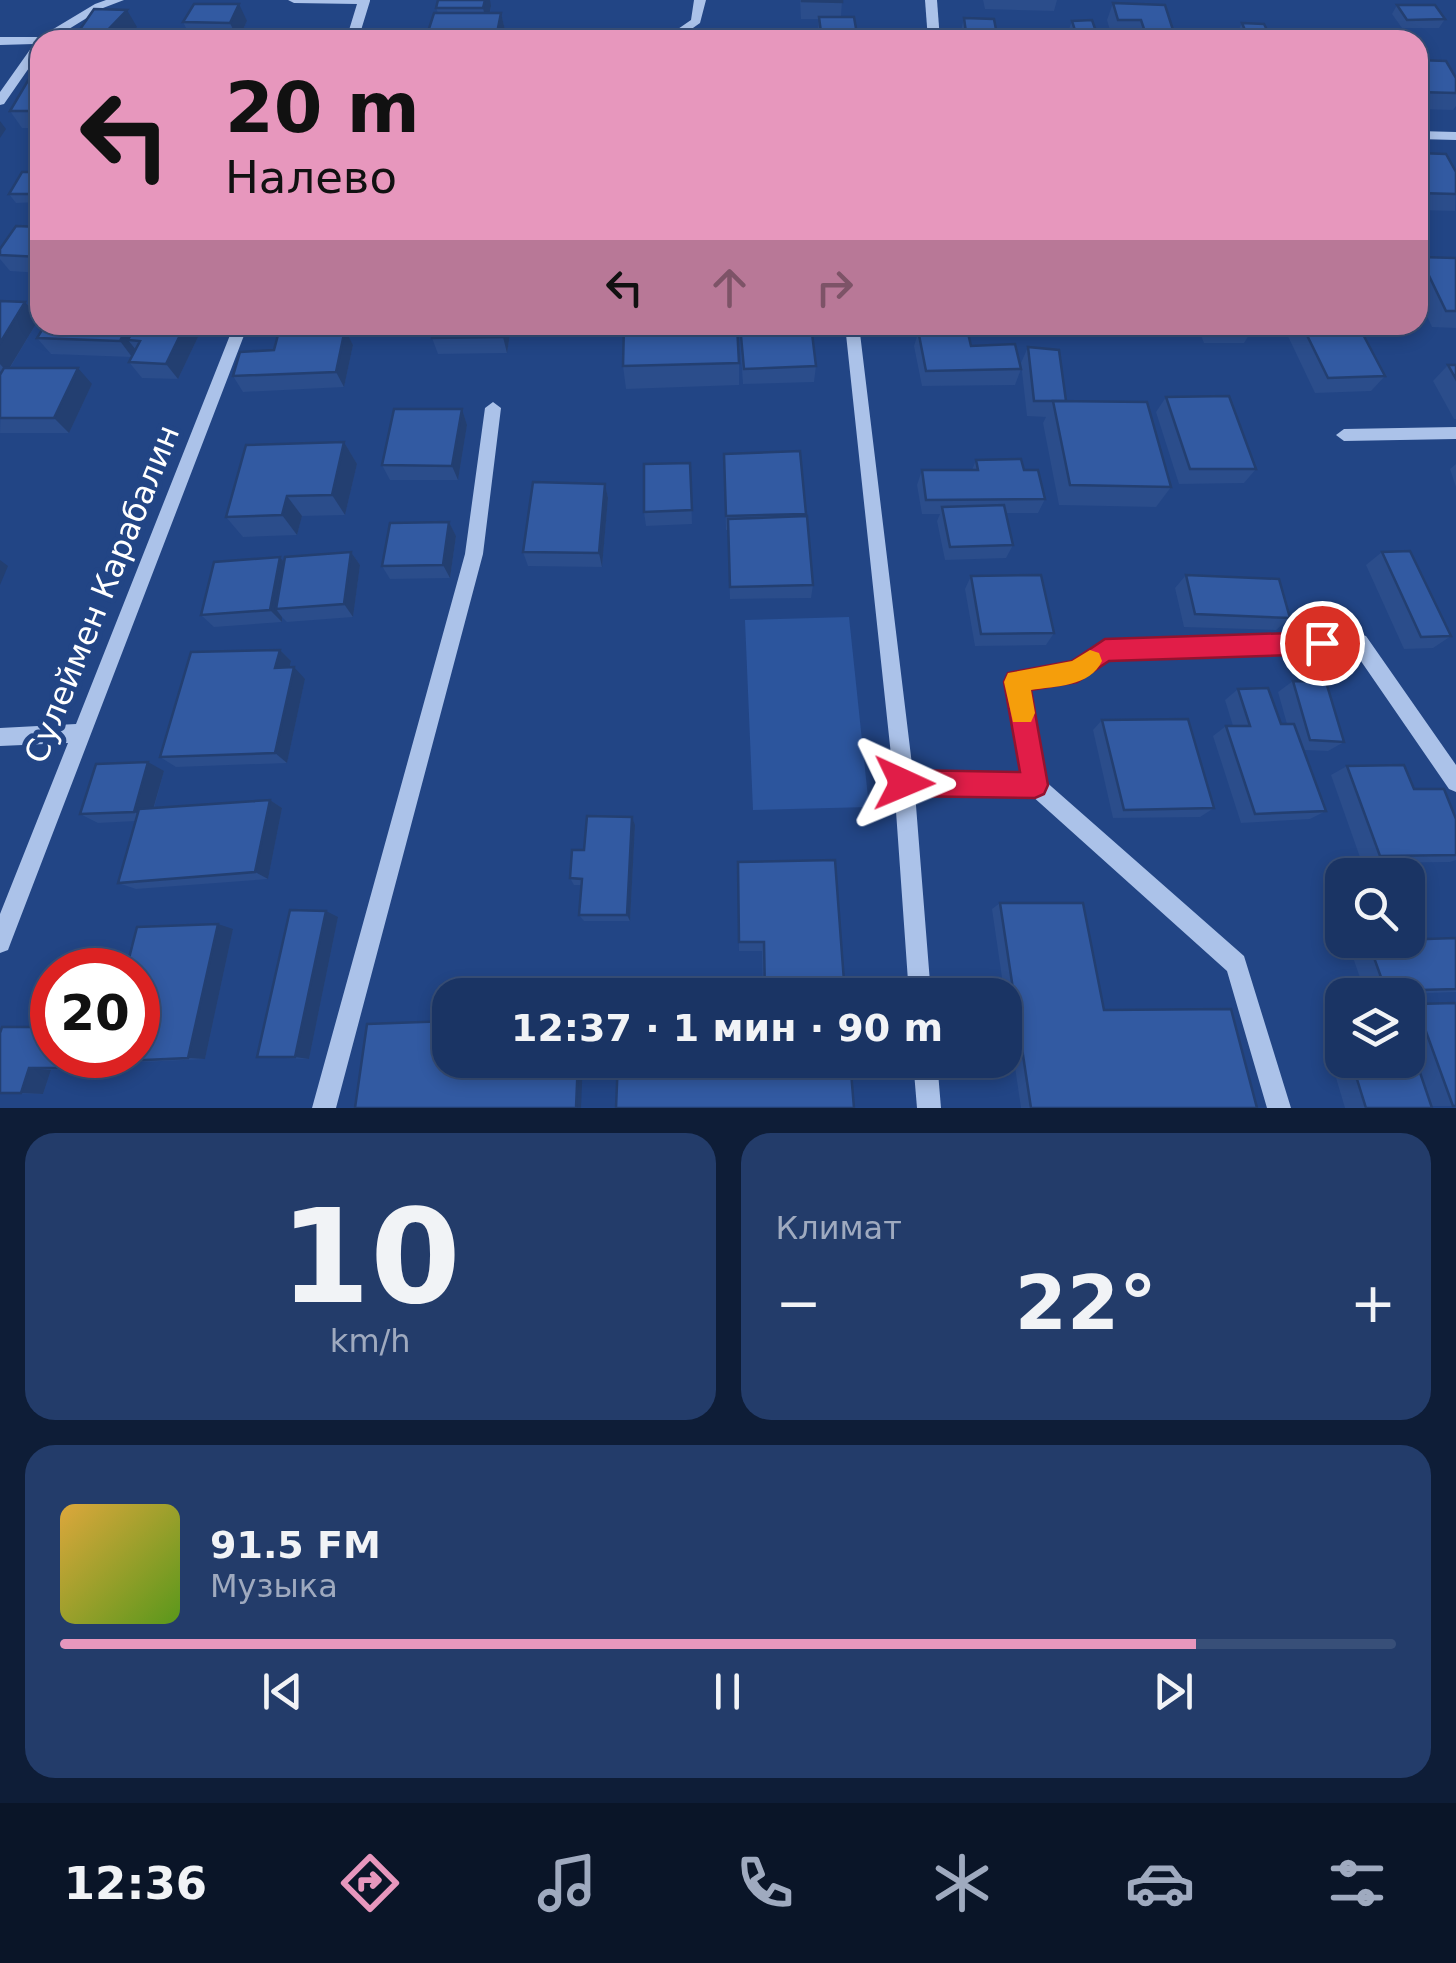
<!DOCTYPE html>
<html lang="ru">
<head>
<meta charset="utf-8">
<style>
  :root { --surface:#1a3464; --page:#233c6a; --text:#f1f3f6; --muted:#9faabf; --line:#384f78; --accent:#e797bd }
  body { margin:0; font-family:"DejaVu Sans",sans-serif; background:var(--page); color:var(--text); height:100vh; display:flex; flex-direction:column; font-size:38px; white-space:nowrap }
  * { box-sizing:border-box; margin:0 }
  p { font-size:32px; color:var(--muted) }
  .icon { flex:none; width:55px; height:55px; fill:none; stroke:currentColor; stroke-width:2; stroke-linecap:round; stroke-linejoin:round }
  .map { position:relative; height:1108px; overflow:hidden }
  .panel { display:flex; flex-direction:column; gap:25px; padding:25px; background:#0e1d37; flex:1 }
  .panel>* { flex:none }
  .guide { position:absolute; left:30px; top:30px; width:1398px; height:305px; border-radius:30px; box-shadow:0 5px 15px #0003,0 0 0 2px var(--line); background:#e797bd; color:#111; overflow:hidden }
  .fabs { position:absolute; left:1325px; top:858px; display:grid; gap:20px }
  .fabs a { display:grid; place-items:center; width:100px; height:100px; border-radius:20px; background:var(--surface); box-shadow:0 5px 15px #0003,0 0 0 2px var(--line); font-size:50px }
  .speed { position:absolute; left:30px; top:948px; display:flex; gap:20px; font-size:50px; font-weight:700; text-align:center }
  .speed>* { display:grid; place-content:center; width:130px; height:130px; border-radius:50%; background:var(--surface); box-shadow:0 5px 15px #0003,0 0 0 2px var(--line); line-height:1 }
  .speed .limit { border:15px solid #d22; background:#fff; color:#111 }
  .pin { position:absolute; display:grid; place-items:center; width:85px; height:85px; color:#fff; margin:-42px; border:5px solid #fff; border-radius:50%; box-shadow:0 2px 10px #0007 }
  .me { position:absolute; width:110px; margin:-55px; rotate:91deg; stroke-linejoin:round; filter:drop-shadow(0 0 8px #0008) }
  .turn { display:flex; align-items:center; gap:35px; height:210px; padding:0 30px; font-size:45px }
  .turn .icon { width:130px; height:130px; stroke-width:2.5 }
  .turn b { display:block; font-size:70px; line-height:85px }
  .lanes { display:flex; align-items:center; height:95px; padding:0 30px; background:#0003; justify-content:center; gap:50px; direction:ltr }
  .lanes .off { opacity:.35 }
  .big { font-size:75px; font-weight:800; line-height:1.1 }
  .panel .widget { flex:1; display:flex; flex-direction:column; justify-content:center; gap:15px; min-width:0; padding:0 35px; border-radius:30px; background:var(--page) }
  .panel .dial { align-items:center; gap:0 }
  .dial b { font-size:130px; line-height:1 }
  .song { display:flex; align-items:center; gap:30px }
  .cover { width:120px; height:120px; border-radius:15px; background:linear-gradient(135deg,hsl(40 70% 55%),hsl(90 70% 35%)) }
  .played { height:10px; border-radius:5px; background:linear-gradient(90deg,var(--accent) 85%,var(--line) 85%) }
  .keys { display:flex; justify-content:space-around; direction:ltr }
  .heat { display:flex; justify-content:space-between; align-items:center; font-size:55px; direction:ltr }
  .panel .tiles { flex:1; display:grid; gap:25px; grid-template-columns:1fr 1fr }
  .widget:last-child { grid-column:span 2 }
  .trip { position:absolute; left:432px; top:978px; width:590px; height:100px; border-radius:30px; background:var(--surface); box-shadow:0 5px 15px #0003,0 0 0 2px var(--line); font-weight:800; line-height:100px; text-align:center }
  .tab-bar { display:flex; height:160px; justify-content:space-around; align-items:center; background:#0a1528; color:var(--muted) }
  .tab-bar .icon { width:70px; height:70px }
  .tab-bar .selected { color:var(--accent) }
  .tab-bar b { font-size:45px; color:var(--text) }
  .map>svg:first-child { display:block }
</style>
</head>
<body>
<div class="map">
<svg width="1456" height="1108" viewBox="0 0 1456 1108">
  <rect width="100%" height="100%" fill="#224585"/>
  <polygon fill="#2c559d" points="849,617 869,807 753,810 745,620"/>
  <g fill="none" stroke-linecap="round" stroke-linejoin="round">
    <g fill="#abc2e9" fill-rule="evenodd">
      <polygon points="106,0 124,0 103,8 51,40 40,40 40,52 4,104 0,105 0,92 34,44 0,45 0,37 40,37 95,4"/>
      <polygon points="288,0 370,0 370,1 358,40 346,40 357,4 294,3"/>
      <polygon points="694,0 706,0 700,23 676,40 662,40 691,20"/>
      <polygon points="925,0 937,0 940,40 928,40"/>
      <polygon points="1418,131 1456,132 1456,140 1418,139"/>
      <polygon points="234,325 248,325 11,942 8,950 0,953 0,914 68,743 0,746 0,728 76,724"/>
      <polygon points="845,325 859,325 913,773 1023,775 1007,682 1009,676 1073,663 1105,642 1359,634 1366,636 1456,765 1456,792 1449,789 1354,651 1108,658 1077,680 1027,689 1044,780 1244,956 1291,1108 1267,1108 1227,971 1031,795 915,793 931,995 909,995 894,783"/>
      <polygon points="493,402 501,408 483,554 336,1108 312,1108 465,554 485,408"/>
      <polygon points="1456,427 1456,439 1344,441 1336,435 1344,429"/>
      <polygon points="913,1060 937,1060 941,1108 917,1108"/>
    </g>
  </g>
  <g fill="#2b4d8b">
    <polygon points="800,0 842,0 841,17 858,40 817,40 819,19 801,19"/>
    <polygon points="983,0 1057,0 1054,11 985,9"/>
    <polygon points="1113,3 1173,30 1170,37 1171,40 1136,40 1135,37 1112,37 1107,20"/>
    <polygon points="1397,5 1445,19 1439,28 1402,28 1392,14"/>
    <polygon points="491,6 490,13 501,13 505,30 503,40 427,40 438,13 436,8"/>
    <polygon points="964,18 998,40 961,40 960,35"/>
    <polygon points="247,21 242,32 256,33 259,40 192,40 183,22"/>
    <polygon points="1072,21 1099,40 1073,40 1069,29"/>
    <polygon points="1242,23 1272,40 1234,40"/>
    <polygon points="1418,60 1456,78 1456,106 1453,110 1418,109"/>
    <polygon points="40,67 40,128 22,128 10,111"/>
    <polygon points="1418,153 1456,172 1455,211 1418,210"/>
    <polygon points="40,172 40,202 16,203 9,194"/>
    <polygon points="40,227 40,273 10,271 0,259 0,249"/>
    <polygon points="1420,257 1456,258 1456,328 1432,327 1418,296 1418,259"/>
    <polygon points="0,301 39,319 10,368 92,384 69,433 0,433 2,372 0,371"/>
    <polygon points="45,325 193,325 199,335 178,379 142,378 129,362 132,357 51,354 37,338"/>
    <polygon points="434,325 540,325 539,334 510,334 507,353 438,354 432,338"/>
    <polygon points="739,325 811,325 816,366 814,382 743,384"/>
    <polygon points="918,325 977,325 975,332 968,332 971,346 1021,369 1015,385 922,386 914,346 919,330"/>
    <polygon points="1197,325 1254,325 1254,327 1244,343 1204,343"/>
    <polygon points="1291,325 1358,325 1385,376 1371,391 1315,393 1286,332"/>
    <polygon points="345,329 353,345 344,387 243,392 233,376 274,350"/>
    <polygon points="1028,347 1066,401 1171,487 1156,507 1059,505 1043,423 1046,417 1027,416 1021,363"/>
    <polygon points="739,363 739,385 626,389 623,366"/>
    <polygon points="1448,365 1456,365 1456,419 1454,419 1433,381"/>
    <polygon points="1166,397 1256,469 1244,483 1179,484 1156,412"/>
    <polygon points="462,409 467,425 458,480 390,480 382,465"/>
    <polygon points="344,442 357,464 345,515 302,516 297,535 243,537 226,517"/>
    <polygon points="724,454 806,514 813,585 811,598 730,599 728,530 726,530"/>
    <polygon points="976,460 1024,470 1045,499 1038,513 1006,513 1013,545 1006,558 945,560 937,521 940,514 922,514 917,485 922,470 972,470"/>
    <polygon points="690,463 692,524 646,526 644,512"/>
    <polygon points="1456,464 1456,487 1450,469"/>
    <polygon points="605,484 608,498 602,567 528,566 523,552"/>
    <polygon points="449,522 456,536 450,578 390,579 382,566"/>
    <polygon points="351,552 360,565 353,617 287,622 282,617 282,622 214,627 201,615 280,557 284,562"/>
    <polygon points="1382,552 1451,636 1433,648 1404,649 1366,565"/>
    <polygon points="1186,575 1290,618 1276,630 1184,627 1175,588"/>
    <polygon points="971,576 1054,633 1046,645 975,646 965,589"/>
    <polygon points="280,650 291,661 290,667 305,679 287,763 176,767 160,757"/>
    <polygon points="1293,681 1344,742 1328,751 1304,750 1326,811 1310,819 1241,823 1213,736 1226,726 1233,726 1225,700 1238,689 1281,724 1287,724 1278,692"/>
    <polygon points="1102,720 1214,808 1200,817 1113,818 1093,730"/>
    <polygon points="1347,766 1414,789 1456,819 1456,860 1450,862 1362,863 1331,775"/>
    <polygon points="164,771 154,808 270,800 282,808 268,879 136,889 118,883 136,821 98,823 80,814"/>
    <polygon points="632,817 635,825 630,921 584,921 579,915 582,885 574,885 570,878 584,850"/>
    <polygon points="738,862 845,995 763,995 762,951 739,951"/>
    <polygon points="1000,903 1104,1010 1257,1108 1021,1108 992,909"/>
    <polygon points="338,917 309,1059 257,1057"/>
    <polygon points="233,929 205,1059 121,1063 101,1061 99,1070 51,1070 43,1094 0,1093 0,1033 138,1055"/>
    <polygon points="1456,938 1456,992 1366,995 1349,946 1368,941"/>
    <polygon points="1416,1004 1456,1106 1432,1106 1432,1108 1345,1108 1323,1034 1342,1032 1342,1060 1408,1060 1408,1005"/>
  </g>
  <g fill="#233f71">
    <polygon points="485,0 490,0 491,6 487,25 483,8"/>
    <polygon points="239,4 247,21 238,40 230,23"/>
    <polygon points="127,10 137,27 124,40 99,40 99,39"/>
    <polygon points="501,13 505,30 503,40 496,40"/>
    <polygon points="0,121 6,129 0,138"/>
    <polygon points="25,302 39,319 7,372 0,364 0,343"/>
    <polygon points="128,325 148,325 128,340 136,350 132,357 120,341"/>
    <polygon points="185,325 193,325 199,335 178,379 166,364"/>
    <polygon points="504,325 507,325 510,334 507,353 503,337"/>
    <polygon points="345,329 353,345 344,387 336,372"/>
    <polygon points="78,368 92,384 69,433 54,418"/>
    <polygon points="462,409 467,425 458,480 452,466"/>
    <polygon points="344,442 357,464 345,515 332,495"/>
    <polygon points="605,484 608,498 602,567 599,553"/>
    <polygon points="287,496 302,516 297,535 282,515"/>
    <polygon points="449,522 456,536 450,578 443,565"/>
    <polygon points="351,552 360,565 353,617 344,604"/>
    <polygon points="280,557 291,571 276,609 282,617 282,622 270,610"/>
    <polygon points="0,560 8,566 0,585"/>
    <polygon points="280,650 291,661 287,679 275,668"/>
    <polygon points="294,667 305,679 287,763 275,753"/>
    <polygon points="148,762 164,771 150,820 134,812"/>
    <polygon points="270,800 282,808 268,879 255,872"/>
    <polygon points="632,817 635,825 630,921 627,915"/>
    <polygon points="326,911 338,917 309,1059 295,1057"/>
    <polygon points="218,924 233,929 205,1059 188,1058"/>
    <polygon points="83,1055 103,1055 99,1070 78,1068"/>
    <polygon points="578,1060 583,1060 581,1108 576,1108"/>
    <polygon points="29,1068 51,1070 43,1094 21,1093"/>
  </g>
  <g fill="#325aa2" stroke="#233f71" stroke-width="2.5">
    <polygon points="438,0 485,0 483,8 436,8"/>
    <polygon points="802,0 842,0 842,2 802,1"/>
    <polygon points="1113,3 1165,5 1173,30 1144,29 1141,20 1118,20"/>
    <polygon points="194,4 239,4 230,23 183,22"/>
    <polygon points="1397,5 1435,5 1445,19 1407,20"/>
    <polygon points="94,9 127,10 99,39 74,38"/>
    <polygon points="434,13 501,13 496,38 426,38"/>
    <polygon points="819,17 854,17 858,40 822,40"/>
    <polygon points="964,18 994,19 998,40 967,40"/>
    <polygon points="1092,20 1099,40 1078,40 1072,21"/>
    <polygon points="1242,23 1264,24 1272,40 1249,40"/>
    <polygon points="203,31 256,33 252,40 197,40"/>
    <polygon points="1150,32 1169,32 1171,40 1152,40"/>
    <polygon points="1418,60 1446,61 1456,78 1456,93 1418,92"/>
    <polygon points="36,67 40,67 40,111 10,111"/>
    <polygon points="1418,153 1446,154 1456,172 1456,194 1419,193"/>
    <polygon points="22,172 40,172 40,194 9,194"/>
    <polygon points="16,226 40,227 40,257 0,255 0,249"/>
    <polygon points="1420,257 1456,258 1456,311 1446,311"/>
    <polygon points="0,301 25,302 0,343"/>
    <polygon points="45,325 128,325 120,341 37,338"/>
    <polygon points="136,325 185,325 166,364 129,362 140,341 128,340"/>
    <polygon points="434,325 504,325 503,337 432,338"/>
    <polygon points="624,325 737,325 739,363 623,366"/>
    <polygon points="740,325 811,325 816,366 744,369"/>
    <rect x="1213" y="325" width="41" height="2"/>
    <polygon points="1302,325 1358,325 1385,376 1328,378"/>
    <polygon points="345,329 336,372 233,376 240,352 274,350 279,331"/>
    <polygon points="967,329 971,346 1015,344 1021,369 926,371 918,330"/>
    <polygon points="1028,347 1059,350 1066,401 1034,401"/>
    <polygon points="1448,365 1456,365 1456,379"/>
    <polygon points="4,368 78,368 54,418 0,418 0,375"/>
    <polygon points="1229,396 1256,469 1190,469 1166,397"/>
    <polygon points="1053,401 1147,402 1171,487 1070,485"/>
    <polygon points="394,409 462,409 452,466 382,465"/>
    <polygon points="344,442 332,495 287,496 282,515 226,517 246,445"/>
    <polygon points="800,451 806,514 726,516 724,454"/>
    <polygon points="1021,459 1024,470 1038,470 1045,499 926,500 922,470 978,470 976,460"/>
    <polygon points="690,463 692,510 644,512 644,464"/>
    <polygon points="533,482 605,484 599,553 523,552"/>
    <polygon points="1004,505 1013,545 950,547 942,507"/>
    <polygon points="807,516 813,585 730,587 728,519"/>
    <polygon points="449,522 443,565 382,566 390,523"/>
    <polygon points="1410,551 1451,636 1421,637 1382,552"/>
    <polygon points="351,552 344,604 276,609 285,557"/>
    <polygon points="280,557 270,610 201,615 214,562"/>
    <polygon points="1041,575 1054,633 981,634 971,576"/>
    <polygon points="1186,575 1279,579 1290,618 1195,614"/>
    <polygon points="280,650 275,668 294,667 275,753 160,757 191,652"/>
    <polygon points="1293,681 1326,682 1344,742 1310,740"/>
    <polygon points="1268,688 1281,724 1294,724 1326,811 1255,814 1226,726 1250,726 1238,689"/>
    <polygon points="1188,719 1214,808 1124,810 1102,720"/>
    <polygon points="148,762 134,812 80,814 96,764"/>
    <polygon points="1404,765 1414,789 1444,789 1456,819 1456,855 1380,856 1347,766"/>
    <polygon points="270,800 255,872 118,883 139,809"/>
    <polygon points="587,816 632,817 627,915 579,915 582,879 570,878 572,850 584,850"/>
    <polygon points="835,860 845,995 765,995 764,942 739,942 738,862"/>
    <polygon points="1000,903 1083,903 1104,1010 1231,1009 1257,1108 1031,1108"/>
    <polygon points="290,910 326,911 295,1057 257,1057"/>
    <polygon points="218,924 188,1058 101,1062 103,1055 138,1055 138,970 126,970 137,927"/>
    <polygon points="1456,938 1456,989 1386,991 1368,941"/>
    <polygon points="1456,1003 1456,1106 1453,1106 1416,1004"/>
    <polygon points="450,1021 450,1060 578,1060 576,1108 355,1108 367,1024"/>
    <polygon points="2,1027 52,1027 52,1055 83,1055 78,1068 29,1068 21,1093 0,1093 0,1033"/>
    <polygon points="1408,1037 1432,1108 1366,1108 1351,1060 1408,1060"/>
    <polygon points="618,1060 850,1060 854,1108 616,1108"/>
  </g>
  <polygon fill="#e11d48" stroke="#92132f" stroke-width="2.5" points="1322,632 1335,643 1322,654 1109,661 1077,682 1031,690 1048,785 1044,794 1035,798 904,796 895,792 891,783 895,774 904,770 1020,772 1004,682 1008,673 1072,661 1105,639"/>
  <path fill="#f59e0b" d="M1090 650 1099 653 1102 661C1090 687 1055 686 1031 690L1035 713 1031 722H1013L1004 682 1008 673 1072 661Z"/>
  <g text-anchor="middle" stroke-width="10" stroke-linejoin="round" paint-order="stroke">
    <g font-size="32" fill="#fff" stroke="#224585">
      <text transform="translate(102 594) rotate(-68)" y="11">Сулеймен Карабалин</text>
    </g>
  </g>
</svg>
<div class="fabs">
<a><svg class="icon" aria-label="search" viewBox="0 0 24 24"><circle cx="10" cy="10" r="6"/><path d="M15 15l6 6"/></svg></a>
<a><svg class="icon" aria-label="layers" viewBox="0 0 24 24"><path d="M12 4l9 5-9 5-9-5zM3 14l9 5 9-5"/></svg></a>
</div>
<div class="speed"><div class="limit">20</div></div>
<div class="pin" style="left:1322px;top:643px;background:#d93025"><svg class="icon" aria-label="arrive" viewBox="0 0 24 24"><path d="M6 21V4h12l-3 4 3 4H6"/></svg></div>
<svg class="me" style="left:904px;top:783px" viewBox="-20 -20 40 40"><path d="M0-17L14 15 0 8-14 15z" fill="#e11d48" stroke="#fff" stroke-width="4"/></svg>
<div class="trip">12:37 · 1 мин · 90 m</div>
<div class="guide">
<div class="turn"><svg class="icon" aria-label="left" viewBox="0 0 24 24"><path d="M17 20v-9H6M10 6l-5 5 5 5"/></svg><div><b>20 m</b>Налево</div></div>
<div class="lanes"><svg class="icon" aria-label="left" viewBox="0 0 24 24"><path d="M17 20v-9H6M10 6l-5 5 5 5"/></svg><svg class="icon off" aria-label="ahead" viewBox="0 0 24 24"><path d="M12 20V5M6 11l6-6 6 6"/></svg><svg class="icon off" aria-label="right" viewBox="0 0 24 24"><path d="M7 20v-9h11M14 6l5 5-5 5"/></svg></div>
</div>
</div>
<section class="panel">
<div class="tiles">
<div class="widget dial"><b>10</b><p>km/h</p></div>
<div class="widget"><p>Климат</p>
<div class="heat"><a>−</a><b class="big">22°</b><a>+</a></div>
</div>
<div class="widget">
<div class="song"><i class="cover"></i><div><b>91.5 FM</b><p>Музыка</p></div></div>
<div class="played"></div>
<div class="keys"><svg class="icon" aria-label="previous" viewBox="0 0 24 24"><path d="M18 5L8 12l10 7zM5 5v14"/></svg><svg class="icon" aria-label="pause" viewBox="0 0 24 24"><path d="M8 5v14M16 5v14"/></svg><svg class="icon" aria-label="next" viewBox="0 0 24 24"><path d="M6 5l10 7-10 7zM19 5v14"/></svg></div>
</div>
</div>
</section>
<nav class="tab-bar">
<b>12:36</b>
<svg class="icon selected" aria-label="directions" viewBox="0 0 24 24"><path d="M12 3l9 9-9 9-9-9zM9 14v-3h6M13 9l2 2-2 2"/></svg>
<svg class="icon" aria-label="music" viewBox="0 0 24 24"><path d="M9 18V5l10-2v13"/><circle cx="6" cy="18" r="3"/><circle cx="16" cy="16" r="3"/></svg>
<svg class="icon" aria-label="phone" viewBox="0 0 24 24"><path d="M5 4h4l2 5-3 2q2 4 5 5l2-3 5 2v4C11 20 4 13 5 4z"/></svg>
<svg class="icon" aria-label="climate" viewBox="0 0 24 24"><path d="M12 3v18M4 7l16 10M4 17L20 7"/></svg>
<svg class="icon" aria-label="car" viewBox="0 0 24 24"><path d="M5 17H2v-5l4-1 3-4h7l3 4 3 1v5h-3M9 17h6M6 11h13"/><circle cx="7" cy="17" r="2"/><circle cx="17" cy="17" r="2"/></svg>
<svg class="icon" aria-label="filters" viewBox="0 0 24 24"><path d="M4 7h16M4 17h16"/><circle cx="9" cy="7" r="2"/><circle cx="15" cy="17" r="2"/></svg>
</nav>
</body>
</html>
